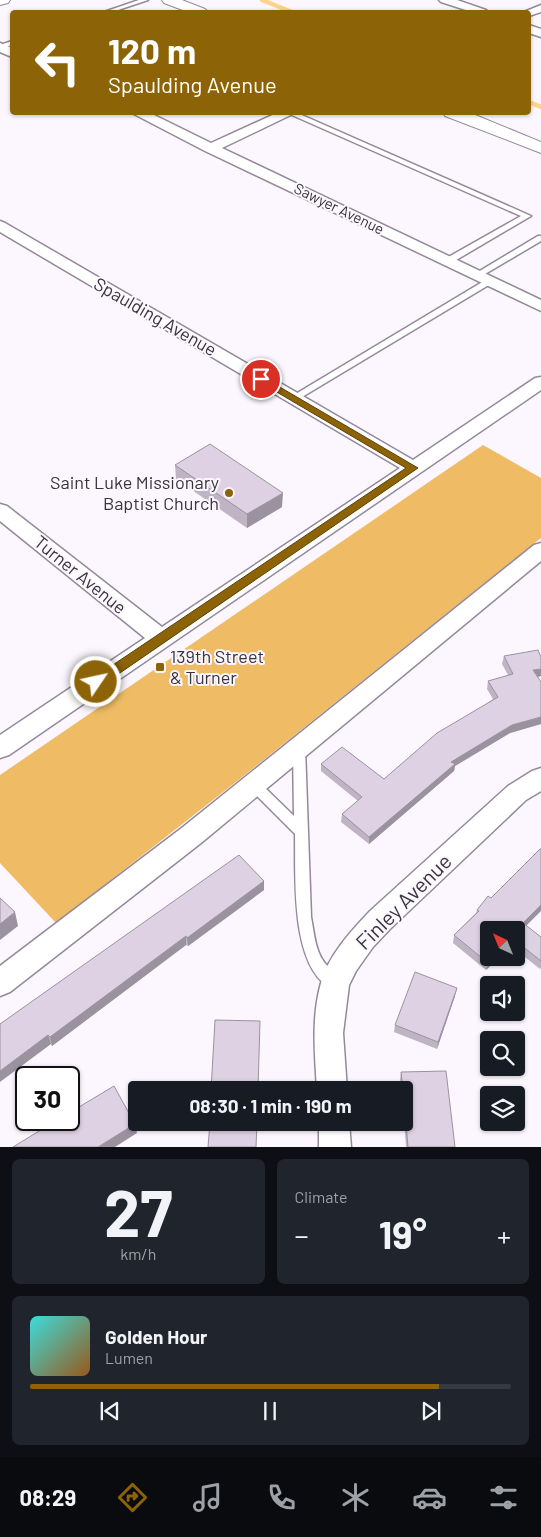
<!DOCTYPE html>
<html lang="en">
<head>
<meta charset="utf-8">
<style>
  :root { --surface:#171b24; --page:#20242c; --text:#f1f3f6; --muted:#9ea1a6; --line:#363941; --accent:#8d6307 }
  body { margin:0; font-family:Barlow,sans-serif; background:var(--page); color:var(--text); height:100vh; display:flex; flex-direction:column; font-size:19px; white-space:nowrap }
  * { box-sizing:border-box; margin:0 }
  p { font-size:16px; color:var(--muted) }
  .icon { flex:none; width:28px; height:28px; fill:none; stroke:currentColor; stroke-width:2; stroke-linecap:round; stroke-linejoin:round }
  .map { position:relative; height:1147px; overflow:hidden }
  .panel { display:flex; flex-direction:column; gap:12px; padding:12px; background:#0d0f14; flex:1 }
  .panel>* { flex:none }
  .banner { position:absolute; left:10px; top:10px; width:521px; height:105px; border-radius:5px; box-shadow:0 1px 4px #0004; background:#8d6307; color:#fff; overflow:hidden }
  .needle { width:32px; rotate:317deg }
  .controls { position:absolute; left:480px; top:921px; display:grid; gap:10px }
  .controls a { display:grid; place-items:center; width:45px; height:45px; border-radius:5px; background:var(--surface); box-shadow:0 1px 4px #0004; font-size:25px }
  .speed { position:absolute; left:15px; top:1066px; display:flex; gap:10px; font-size:25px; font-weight:700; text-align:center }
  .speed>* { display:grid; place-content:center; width:65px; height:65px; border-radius:50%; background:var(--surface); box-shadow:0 1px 4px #0004; line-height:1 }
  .speed .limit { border:2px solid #111; border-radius:8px; background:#fff; color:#111 }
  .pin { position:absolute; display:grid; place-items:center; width:42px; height:42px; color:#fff; margin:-21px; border:2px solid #fff; border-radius:50%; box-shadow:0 1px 5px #0007 }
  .me { position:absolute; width:55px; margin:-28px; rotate:56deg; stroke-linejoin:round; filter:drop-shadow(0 0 4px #0008) }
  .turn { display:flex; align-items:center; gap:18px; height:105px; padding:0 15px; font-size:22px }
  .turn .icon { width:65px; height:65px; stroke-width:2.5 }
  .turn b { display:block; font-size:35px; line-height:42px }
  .big { font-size:38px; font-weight:700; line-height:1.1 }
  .panel .widget { flex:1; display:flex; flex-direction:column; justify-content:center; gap:8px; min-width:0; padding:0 18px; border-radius:8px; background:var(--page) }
  .panel .dial { align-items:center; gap:0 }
  .dial b { font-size:65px; line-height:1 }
  .song { display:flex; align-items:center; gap:15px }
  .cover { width:60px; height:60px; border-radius:8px; background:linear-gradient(135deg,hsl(180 70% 55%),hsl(30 70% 35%)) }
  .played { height:5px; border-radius:2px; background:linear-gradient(90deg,var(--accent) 85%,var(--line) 85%) }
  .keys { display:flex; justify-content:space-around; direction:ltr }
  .heat { display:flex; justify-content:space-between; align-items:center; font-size:28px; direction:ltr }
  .panel .tiles { flex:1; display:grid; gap:12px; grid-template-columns:1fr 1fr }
  .widget:last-child { grid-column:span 2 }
  .trip { position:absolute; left:128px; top:1081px; width:285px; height:50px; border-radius:5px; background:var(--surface); box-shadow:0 1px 4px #0004; font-weight:700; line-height:50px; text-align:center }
  .dock { display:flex; height:80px; justify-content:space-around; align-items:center; background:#090b0e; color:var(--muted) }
  .dock .icon { width:35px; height:35px }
  .dock .on { color:var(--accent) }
  .dock b { font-size:22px; color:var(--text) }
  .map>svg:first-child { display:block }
</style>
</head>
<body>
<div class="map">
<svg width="541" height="1147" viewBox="0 0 541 1147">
  <rect width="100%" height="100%" fill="#fcf7fe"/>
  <polygon fill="#efbc65" points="483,445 541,478 541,538 241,778 56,923 0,863 0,775"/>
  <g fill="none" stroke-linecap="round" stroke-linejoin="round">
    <g stroke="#ffd38c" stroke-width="4.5">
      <polyline points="262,0 292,12"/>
      <polyline points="529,102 541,107"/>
    </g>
    <g stroke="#94899a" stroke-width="3">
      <g id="lane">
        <polygon points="139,0 148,0 112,12 104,12"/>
        <polygon points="12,41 12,45 0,49 0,45"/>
        <polygon points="285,112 295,112 531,216 451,263 445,263 445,259 521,216"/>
        <polygon points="538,236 541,236 541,241 480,277 477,278 473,275"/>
        <polygon points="489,278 493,281 492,283 297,400 291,400 289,398"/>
        <path d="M299 742 304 743 305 747 311 917C314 932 315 950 324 962 330 970 339 974 342 983L340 988 335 990C289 972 296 874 295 834L246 785 248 781 253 780 258 781 294 816 293 747 294 743Z"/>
      </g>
    </g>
    <g stroke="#94899a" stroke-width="3">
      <g id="street">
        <polygon points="439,0 457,0 486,10 488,12 472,12 441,2"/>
        <polygon points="541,5 541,12 529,16 529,12 524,12"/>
        <polygon points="529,25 541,29 541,37 529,33"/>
        <polygon points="0,43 12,48 12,57 0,52"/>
        <polygon points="130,112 148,112 211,143 279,112 297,112 222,148 541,300 541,311 205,151"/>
        <polygon points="0,221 5,223 413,460 535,378 541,377 541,390 9,755 0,758 0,735 145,638 0,521 0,504 7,506 162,627 400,468 0,232"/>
        <polygon points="541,543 541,561 201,843 10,992 0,996 0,966 183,827 534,545"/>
        <path d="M541 768V791L526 800 390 929 373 947 356 971 349 985 343 1033 347 1090H317C315 1055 311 1018 321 983 328 956 351 931 370 911L508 786 532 771Z"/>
        <polygon points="319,1122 349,1122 351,1147 319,1147"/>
      </g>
    </g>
    <g stroke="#94899a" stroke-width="2">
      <g id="secondary">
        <polygon points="0,0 10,0 8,3 0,5"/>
        <polygon points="162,0 182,0 205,9 208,12 188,12 164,3"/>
        <polygon points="443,112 468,112 541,142 541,153 445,116"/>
      </g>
    </g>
    <use href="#lane" fill="#fff" fill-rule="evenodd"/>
    <use href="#street" fill="#fff" fill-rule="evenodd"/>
    <use href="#secondary" fill="#fff" fill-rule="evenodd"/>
  </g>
  <g fill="#beb4c3">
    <polygon points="175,465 282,507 247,528 176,479"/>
    <polygon points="504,656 541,676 538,677 541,682 541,724 510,733 455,766 454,771 369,844 341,822 342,814 358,801 321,771 321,764 384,779 493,699 487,689 488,681 508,675 502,664"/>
    <polygon points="264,881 264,890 188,946 186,945 52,1046 51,1044 0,1024"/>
    <polygon points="477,910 526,926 541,937 541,968 540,969 516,950 516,930 499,958 486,970 453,943 454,935 476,913"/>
    <polygon points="455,996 437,1049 394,1032 395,1025"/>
    <polygon points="401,1072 455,1147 406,1147 404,1120 404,1090 401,1090 400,1079"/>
  </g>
  <g fill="#9b929f">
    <polygon points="283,493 282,507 247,528 247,514"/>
    <polygon points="541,669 541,676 532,678 533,670"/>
    <polygon points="541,717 541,724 510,733 455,766 454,771 369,844 369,837 451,762 512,725"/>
    <polygon points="264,881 264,890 188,946 187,938"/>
    <polygon points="541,905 541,911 521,931 523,923"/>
    <polygon points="15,912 18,926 0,940 0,924"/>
    <polygon points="186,936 186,945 52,1046 50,1037"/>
    <polygon points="493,958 499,958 486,970 488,963"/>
    <polygon points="457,988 455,996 437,1049 438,1042"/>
    <polygon points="48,1035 51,1044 0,1082 0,1071"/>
    <polygon points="135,1124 137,1133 115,1147 98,1147"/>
  </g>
  <g fill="#ddd1e3" stroke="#9b929f">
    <polygon points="210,444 283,493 247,514 175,465"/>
    <polygon points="538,650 541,657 541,669 533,670 541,682 541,717 512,725 451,762 455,764 369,837 342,814 362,797 321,764 342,747 384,779 437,733 498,697 488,681 513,674 504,656"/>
    <polygon points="540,849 541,849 541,905 523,923 541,937 541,961 516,941 516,930 489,930 489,958 493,958 488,963 454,935 479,911 477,910 488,896 491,898"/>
    <polygon points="239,855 264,881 187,938 186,936 50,1037 48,1035 0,1071 0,1024"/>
    <polygon points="0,898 15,912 0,924"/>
    <polygon points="415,972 457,988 438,1042 395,1025"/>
    <polygon points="215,1020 260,1021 258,1090 211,1090"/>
    <polygon points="446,1071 455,1147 408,1147 404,1100 404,1090 403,1090 401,1072"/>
    <polygon points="114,1086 135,1124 98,1147 13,1147 57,1120 69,1120 69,1113"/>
    <polygon points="210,1122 257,1122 256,1147 208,1147"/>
  </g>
  <polygon fill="#8d6307" stroke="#5c4005" points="261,376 418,468 101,686 92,686 90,682 92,679 406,468 258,381 258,377"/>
  <g fill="#8d6307" stroke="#fcf7fe" stroke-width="2">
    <circle cx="229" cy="493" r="5"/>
    <rect x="155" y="662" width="10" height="10" rx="2.5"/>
  </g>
  <g text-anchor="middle" stroke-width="4" stroke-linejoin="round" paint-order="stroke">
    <g font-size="15" fill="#38343b" stroke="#fcf7fe">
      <text transform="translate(339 209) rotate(26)" y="5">Sawyer Avenue</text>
    </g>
    <g font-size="18" fill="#38343b" stroke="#fcf7fe">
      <text transform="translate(155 317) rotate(30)" y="6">Spaulding Avenue</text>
      <text transform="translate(80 575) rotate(39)" y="6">Turner Avenue</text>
    </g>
    <g font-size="18" fill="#38343b" stroke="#fcf7fe" text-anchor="end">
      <text x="219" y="489">Saint Luke Missionary<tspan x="219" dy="21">Baptist Church</tspan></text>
      <text x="170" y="663" text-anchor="start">139th Street<tspan x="170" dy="21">&amp; Turner</tspan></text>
    </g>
    <g font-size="21" fill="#38343b" stroke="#fcf7fe">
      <text transform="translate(404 902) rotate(-45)" y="7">Finley Avenue</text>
    </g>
  </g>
</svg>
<div class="controls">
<a><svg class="needle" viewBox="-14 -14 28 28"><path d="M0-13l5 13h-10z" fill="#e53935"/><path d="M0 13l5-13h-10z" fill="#9ea1a6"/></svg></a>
<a><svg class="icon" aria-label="sound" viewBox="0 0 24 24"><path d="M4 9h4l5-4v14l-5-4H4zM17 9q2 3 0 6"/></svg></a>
<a><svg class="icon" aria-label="search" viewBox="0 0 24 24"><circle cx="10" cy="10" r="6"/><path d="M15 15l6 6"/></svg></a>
<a><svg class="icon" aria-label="layers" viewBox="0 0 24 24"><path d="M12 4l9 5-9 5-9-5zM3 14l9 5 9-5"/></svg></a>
</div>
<div class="speed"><div class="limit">30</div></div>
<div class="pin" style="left:261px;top:379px;background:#d93025"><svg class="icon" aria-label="arrive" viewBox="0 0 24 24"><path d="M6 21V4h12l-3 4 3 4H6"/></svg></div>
<svg class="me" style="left:96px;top:682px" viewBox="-20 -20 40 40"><circle r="17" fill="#8d6307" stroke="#fff" stroke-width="3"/><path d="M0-11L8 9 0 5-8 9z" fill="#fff"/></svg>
<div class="trip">08:30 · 1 min · 190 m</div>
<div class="banner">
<div class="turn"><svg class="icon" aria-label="left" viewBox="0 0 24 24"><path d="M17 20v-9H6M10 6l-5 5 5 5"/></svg><div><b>120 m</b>Spaulding Avenue</div></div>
</div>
</div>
<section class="panel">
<div class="tiles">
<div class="widget dial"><b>27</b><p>km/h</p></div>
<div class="widget"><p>Climate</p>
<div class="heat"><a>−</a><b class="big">19°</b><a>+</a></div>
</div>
<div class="widget">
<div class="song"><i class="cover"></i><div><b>Golden Hour</b><p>Lumen</p></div></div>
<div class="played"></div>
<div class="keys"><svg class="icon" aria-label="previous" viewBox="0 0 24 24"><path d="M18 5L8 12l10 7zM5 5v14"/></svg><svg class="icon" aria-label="pause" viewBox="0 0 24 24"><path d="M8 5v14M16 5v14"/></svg><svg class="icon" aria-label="next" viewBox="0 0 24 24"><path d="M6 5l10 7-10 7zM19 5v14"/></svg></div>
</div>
</div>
</section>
<nav class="dock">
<b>08:29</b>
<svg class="icon on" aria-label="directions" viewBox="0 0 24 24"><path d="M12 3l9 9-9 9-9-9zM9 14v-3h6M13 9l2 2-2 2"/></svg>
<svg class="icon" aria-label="music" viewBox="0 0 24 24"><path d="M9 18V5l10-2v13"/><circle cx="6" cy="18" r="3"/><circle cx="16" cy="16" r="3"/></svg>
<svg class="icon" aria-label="phone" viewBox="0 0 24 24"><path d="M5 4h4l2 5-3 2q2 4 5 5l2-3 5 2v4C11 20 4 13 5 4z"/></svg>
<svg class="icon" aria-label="climate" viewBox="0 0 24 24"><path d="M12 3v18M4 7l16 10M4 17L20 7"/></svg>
<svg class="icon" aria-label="car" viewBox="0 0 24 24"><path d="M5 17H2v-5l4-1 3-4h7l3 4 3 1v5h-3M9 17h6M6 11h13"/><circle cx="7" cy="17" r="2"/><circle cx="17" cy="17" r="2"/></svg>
<svg class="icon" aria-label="filters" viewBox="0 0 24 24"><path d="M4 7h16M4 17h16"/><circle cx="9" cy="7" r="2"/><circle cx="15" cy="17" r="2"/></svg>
</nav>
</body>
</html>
